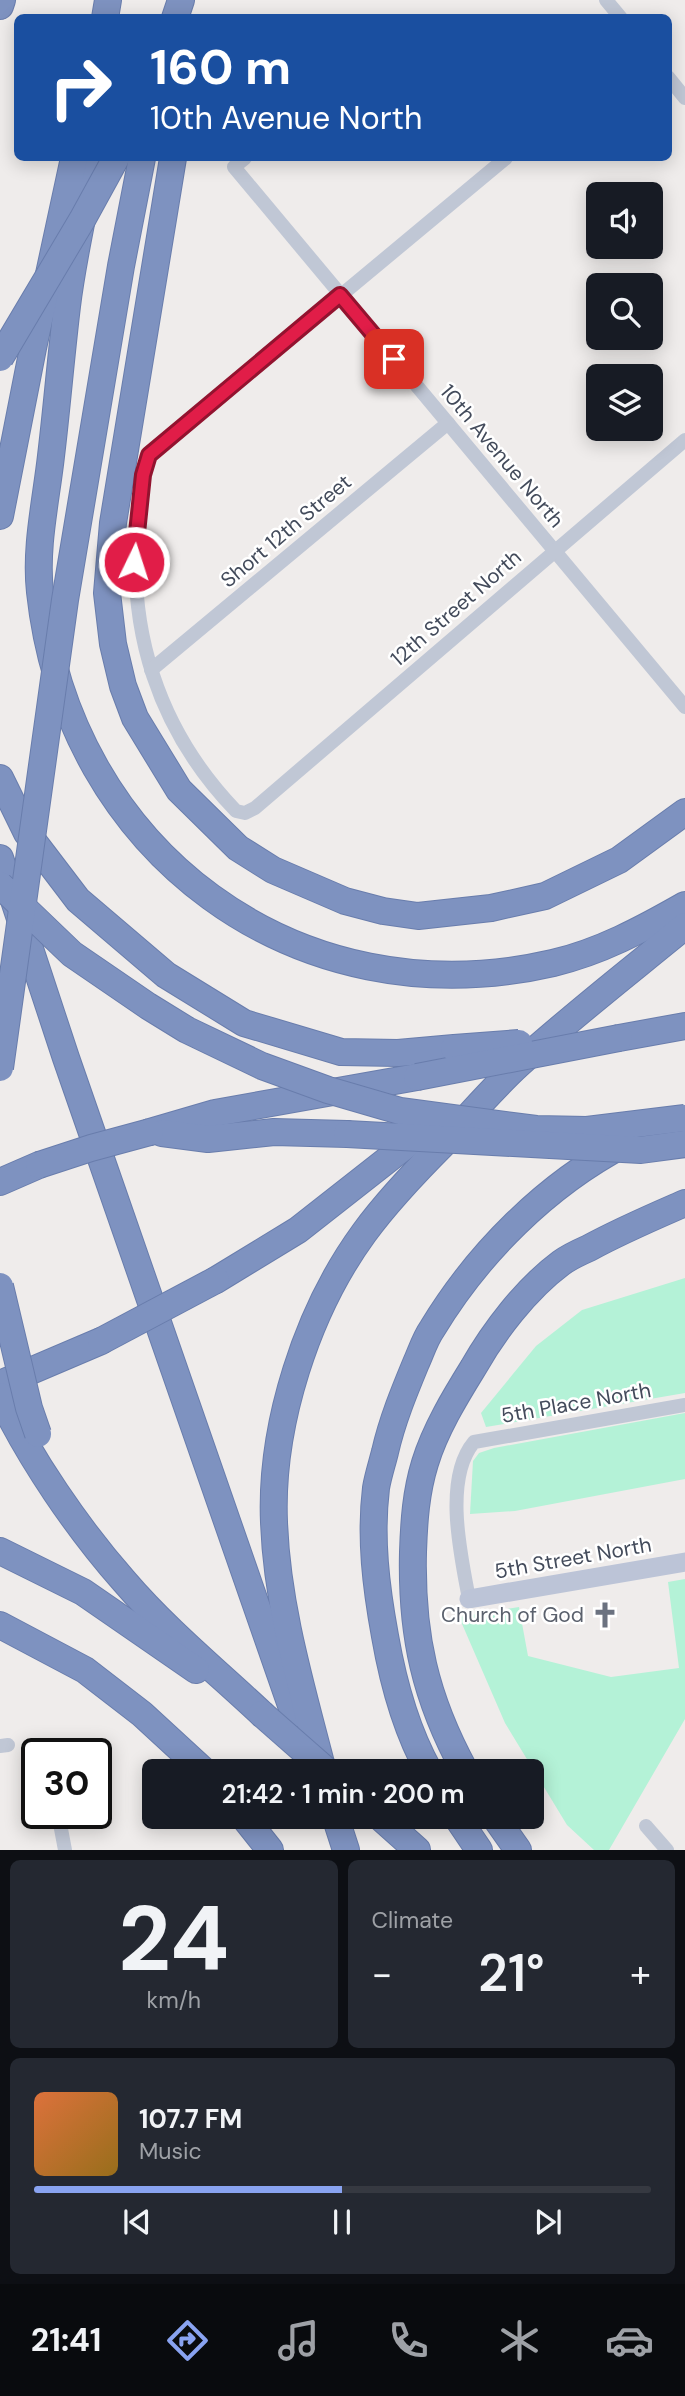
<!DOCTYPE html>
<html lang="en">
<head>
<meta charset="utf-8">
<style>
  :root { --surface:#171b24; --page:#242831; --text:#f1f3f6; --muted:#9ea1a6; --line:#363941; --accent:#89a3f1 }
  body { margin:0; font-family:"DM Sans",sans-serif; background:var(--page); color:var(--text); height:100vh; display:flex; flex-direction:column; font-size:26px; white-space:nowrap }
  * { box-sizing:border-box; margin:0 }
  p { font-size:23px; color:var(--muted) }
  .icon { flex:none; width:38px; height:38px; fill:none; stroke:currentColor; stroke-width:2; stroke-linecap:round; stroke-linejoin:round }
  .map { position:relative; height:1850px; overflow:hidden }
  .drawer { display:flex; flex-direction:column; gap:10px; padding:10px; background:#0d0f14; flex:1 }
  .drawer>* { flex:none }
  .banner { position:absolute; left:14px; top:14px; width:658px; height:147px; border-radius:10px; box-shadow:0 4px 18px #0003; background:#1a4fa0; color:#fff; overflow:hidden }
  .fabs { position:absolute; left:586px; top:182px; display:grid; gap:14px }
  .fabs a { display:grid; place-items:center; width:77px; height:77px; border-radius:10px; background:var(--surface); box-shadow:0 4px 18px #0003; font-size:35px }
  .speed { position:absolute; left:21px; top:1738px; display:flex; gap:14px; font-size:35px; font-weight:700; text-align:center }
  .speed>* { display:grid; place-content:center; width:91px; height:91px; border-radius:50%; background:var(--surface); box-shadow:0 4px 18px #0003; line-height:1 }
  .speed .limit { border:4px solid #111; border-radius:10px; background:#fff; color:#111 }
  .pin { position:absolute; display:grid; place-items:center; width:60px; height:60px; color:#fff; margin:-30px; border-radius:14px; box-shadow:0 4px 10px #0006 }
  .me { position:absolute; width:77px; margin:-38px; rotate:4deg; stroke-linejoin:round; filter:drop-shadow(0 0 5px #0008) }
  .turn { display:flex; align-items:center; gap:24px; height:147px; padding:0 21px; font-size:32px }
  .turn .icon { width:91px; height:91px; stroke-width:2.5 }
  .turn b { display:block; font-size:49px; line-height:60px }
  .big { font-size:52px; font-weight:600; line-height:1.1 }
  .drawer .tile { flex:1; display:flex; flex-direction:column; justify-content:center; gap:10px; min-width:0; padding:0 24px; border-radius:10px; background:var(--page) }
  .drawer .dial { align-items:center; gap:0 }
  .dial b { font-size:91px; line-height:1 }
  .song { display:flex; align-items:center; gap:21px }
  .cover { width:84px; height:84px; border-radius:10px; background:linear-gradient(135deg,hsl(20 70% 55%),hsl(40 70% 35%)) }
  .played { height:7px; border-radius:4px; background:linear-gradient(90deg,var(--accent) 50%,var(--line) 50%) }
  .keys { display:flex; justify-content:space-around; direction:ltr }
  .heat { display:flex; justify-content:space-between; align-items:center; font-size:38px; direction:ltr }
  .drawer .tiles { flex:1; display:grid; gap:10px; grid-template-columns:1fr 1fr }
  .tile:last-child { grid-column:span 2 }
  .trip { position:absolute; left:142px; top:1759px; width:402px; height:70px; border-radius:10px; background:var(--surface); box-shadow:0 4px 18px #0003; font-weight:600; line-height:70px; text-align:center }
  .tab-bar { display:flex; height:112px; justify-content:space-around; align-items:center; background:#090b0e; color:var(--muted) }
  .tab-bar .icon { width:49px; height:49px }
  .tab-bar .active { color:var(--accent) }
  .tab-bar b { font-size:32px; color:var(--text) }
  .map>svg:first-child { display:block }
</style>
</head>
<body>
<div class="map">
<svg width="685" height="1850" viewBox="0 0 685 1850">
  <rect width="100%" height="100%" fill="#efeceb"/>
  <g fill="#b4f2d7">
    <polygon points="685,1278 685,1393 486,1427 481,1413 536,1346 582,1310"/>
    <polygon points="685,1413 685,1479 515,1511 470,1514 473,1461 479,1453 494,1448"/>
    <polygon points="685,1579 685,1719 609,1850 594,1850 567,1825 505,1723 459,1617 519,1607 528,1656 611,1677 679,1668 668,1582"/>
  </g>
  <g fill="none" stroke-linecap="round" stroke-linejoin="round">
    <g stroke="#697dac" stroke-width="28">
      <g id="highway">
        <polyline points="0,6 2,0"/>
        <polyline points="105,18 108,0"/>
        <polyline points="175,18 181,0"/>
        <path d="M94 158C85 207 73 256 67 306 61 356 57 406 51 456 46 501 35 547 40 592 68 852 297 1022 553 963 600 952 643 929 685 905"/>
        <polyline points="173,158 113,523 107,593 113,644 123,686 135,718 179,790 238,848 273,870 345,901 383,911 418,916 491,908 545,896 619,860 685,812"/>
        <polyline points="0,516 33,348 74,158"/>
        <polyline points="0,778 27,833 78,900 166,975 244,1023 341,1052 398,1053 454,1048"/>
        <polyline points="0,858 66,1058 294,1714"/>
        <polyline points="619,1038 685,1026"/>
        <polyline points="150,1132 215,1113 417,1077"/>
        <polyline points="162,1133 208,1139 274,1132 347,1134"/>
        <polyline points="0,1182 39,1165"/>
        <polyline points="216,1280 298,1230 428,1128"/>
        <polyline points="0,1384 101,1341"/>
        <path d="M0 1396C30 1459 78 1529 124 1581 165 1629 216 1671 262 1714"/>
        <polyline points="0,1551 83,1592 196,1670"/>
        <polyline points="0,1625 85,1670 142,1714 204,1771"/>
        <path d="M323 1771C302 1689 277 1607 274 1522 270 1425 307 1311 364 1233 388 1200 416 1171 445 1142 469 1116 492 1089 518 1065 572 1016 629 972 685 926"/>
        <path d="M429 1771C406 1730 393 1682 385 1636 376 1587 370 1538 376 1488 378 1476 382 1464 385 1452 392 1421 404 1392 416 1363 421 1352 425 1339 432 1329 478 1253 546 1185 624 1144"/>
        <path d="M465 1771C425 1698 411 1635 413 1552 414 1521 416 1492 425 1463 435 1430 455 1397 473 1368 494 1331 526 1289 561 1263 569 1257 580 1252 589 1248 620 1231 653 1217 685 1203"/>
        <polyline points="243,1816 270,1850"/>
        <polyline points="335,1816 346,1850"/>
        <polyline points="379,1816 417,1850"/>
        <polyline points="456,1816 479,1850"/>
        <polyline points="494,1816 518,1850"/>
      </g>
    </g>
    <g stroke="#c0c7d5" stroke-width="14">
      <polyline points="606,0 621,18"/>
      <polyline points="668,77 685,98"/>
      <polyline points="245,158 234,167 685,707"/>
      <path d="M506 158 149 455C140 474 140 497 138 518 126 629 158 730 236 811L245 813 255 808 685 440"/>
      <polyline points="151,670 448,423"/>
      <path d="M469 1599C461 1556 443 1479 474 1442L685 1405"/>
      <polyline points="0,1746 8,1745"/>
      <polyline points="58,1813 65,1850"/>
      <polyline points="646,1826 667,1850"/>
    </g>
    <polyline stroke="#bcc4d7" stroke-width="19" points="469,1599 685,1562"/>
    <use href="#highway" stroke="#7e92c0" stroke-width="26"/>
    <g stroke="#697dac" stroke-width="28" stroke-linecap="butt">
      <g id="highway-bridge">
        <polyline points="0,358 82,220 116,158"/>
        <polyline points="0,885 72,954 148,1006 187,1030 262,1066 328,1090 400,1111 536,1129 587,1130 685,1118"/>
        <polyline points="454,1048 519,1043"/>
        <polyline points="0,1068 65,600 121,266 142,158"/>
        <polyline points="417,1077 619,1038"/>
        <polyline points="347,1134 641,1150 685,1144"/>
        <polyline points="39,1165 91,1148 150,1132"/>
        <polyline points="0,1286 29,1408 38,1434"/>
        <polyline points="101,1341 216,1280"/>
        <polyline points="262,1714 327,1771"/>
      </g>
    </g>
    <use href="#highway-bridge" stroke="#7e92c0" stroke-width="26"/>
  </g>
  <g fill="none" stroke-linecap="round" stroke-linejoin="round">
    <g stroke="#92132f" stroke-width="18">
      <polyline id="route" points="134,562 143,475 149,455 340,295 394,359"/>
    </g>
    <use href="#route" stroke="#e11d48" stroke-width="12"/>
  </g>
  <defs>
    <g id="church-bare" transform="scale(2.1)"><path d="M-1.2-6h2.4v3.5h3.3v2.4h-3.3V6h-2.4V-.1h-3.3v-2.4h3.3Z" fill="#6b7280" stroke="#fff" stroke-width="2.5" paint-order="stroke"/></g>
  </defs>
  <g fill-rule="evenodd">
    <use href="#church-bare" x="605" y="1615"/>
  </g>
  <g text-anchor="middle" stroke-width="5" stroke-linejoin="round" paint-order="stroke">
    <g font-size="21" fill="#434b5b" stroke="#fff">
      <text transform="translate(502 456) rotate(50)" y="7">10th Avenue North</text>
      <text transform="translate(286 531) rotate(-40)" y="7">Short 12th Street</text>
      <text transform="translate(456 608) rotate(-41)" y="7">12th Street North</text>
      <text transform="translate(576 1403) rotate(-10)" y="7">5th Place North</text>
      <text transform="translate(573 1558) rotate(-10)" y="7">5th Street North</text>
    </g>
    <g font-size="21" fill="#5b616d" stroke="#fff" text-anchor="end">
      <text x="584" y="1622">Church of God</text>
    </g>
  </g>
</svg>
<div class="fabs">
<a><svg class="icon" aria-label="sound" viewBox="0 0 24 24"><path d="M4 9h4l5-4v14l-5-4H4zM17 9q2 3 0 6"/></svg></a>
<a><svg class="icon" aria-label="search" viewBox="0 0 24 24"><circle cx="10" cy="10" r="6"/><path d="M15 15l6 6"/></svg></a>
<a><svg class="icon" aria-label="layers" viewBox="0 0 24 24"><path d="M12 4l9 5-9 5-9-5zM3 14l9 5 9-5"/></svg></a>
</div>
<div class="speed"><div class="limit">30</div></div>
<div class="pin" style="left:394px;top:359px;background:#d93025"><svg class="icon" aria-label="arrive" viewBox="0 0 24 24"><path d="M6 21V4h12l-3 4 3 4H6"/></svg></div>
<svg class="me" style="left:134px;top:562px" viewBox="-20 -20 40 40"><circle r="17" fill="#e11d48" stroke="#fff" stroke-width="3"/><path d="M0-11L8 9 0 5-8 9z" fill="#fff"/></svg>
<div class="trip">21:42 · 1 min · 200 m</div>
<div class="banner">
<div class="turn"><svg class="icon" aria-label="right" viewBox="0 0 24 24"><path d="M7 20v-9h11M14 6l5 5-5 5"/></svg><div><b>160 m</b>10th Avenue North</div></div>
</div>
</div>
<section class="drawer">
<div class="tiles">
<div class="tile dial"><b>24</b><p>km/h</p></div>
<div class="tile"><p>Climate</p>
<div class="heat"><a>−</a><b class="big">21°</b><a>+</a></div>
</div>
<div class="tile">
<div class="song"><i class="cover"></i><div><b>107.7 FM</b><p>Music</p></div></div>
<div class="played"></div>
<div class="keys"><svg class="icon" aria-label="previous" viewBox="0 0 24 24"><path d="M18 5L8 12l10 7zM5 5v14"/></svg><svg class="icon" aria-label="pause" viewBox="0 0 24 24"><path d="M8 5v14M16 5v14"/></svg><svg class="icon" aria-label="next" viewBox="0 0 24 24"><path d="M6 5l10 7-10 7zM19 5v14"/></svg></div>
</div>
</div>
</section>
<nav class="tab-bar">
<b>21:41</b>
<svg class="icon active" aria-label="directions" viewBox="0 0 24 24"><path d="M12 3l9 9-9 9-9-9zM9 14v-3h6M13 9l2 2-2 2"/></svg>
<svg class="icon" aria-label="music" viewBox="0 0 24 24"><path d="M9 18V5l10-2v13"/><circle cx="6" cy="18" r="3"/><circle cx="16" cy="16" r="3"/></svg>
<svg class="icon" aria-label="phone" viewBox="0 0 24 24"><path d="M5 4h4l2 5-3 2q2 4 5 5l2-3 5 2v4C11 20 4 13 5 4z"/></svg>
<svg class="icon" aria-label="climate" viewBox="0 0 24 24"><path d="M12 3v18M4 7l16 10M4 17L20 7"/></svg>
<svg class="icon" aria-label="car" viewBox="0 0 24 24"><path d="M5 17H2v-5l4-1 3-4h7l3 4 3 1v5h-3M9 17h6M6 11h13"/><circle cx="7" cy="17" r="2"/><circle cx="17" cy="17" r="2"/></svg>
</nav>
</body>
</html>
